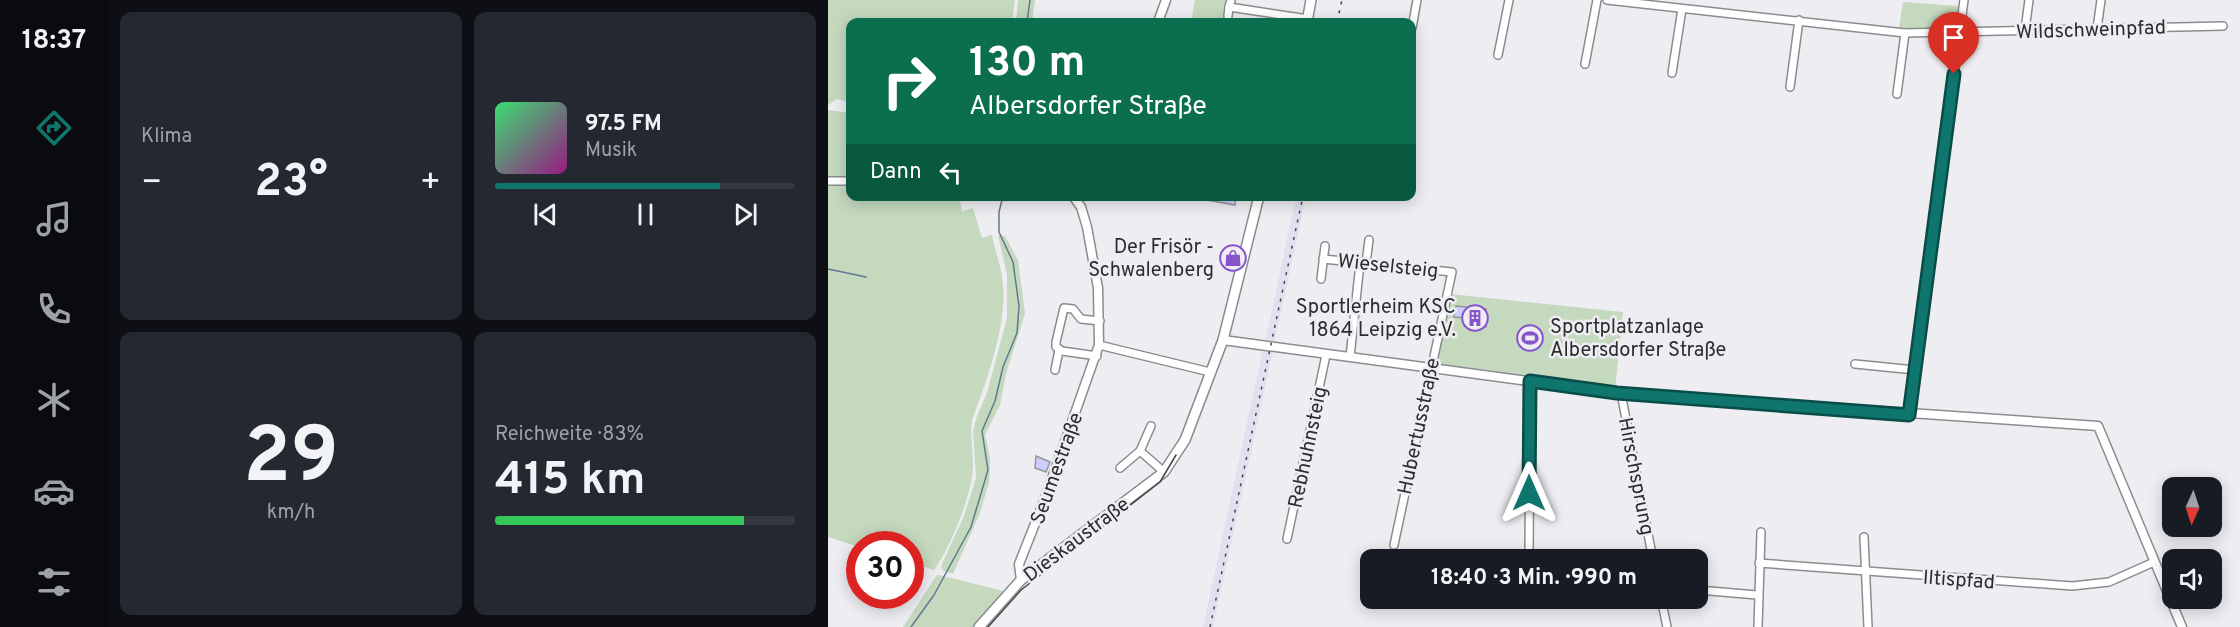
<!DOCTYPE html>
<html lang="de">
<head>
<meta charset="utf-8">
<style>
  :root { --surface:#171b24; --page:#242831; --text:#f1f3f6; --muted:#9ea1a6; --line:#363941; --accent:#0f766e }
  body { margin:0; font-family:Overpass,sans-serif; background:var(--page); color:var(--text); height:100vh; display:flex; flex-direction:column; font-size:22px; white-space:nowrap }
  * { box-sizing:border-box; margin:0 }
  p { font-size:20px; color:var(--muted) }
  .icon { flex:none; width:33px; height:33px; fill:none; stroke:currentColor; stroke-width:2; stroke-linecap:round; stroke-linejoin:round }
  .map { position:relative; flex:1; overflow:hidden }
  .drawer { display:flex; flex-direction:column; gap:12px; padding:12px; background:#0d0f14; width:720px }
  .drawer>* { flex:none }
  .banner { position:absolute; left:18px; top:18px; width:570px; height:183px; border-radius:12px; box-shadow:0 3px 15px #0003; background:#0b6e4f; color:#fff; overflow:hidden }
  .needle { width:39px; rotate:183deg }
  .fabs { position:absolute; left:1334px; top:477px; display:grid; gap:12px }
  .fabs a { display:grid; place-items:center; width:60px; height:60px; border-radius:12px; background:var(--surface); box-shadow:0 3px 15px #0003; font-size:30px }
  .speed { position:absolute; left:18px; top:531px; display:flex; gap:12px; font-size:30px; font-weight:700; text-align:center }
  .speed>* { display:grid; place-content:center; width:78px; height:78px; border-radius:50%; background:var(--surface); box-shadow:0 3px 15px #0003; line-height:1 }
  .speed .limit { border:9px solid #d22; background:#fff; color:#111 }
  .pin { position:absolute; display:grid; place-items:center; width:51px; height:51px; color:#fff; margin:-62px -26px; border-radius:50% 50% 50% 0; rotate:-45deg; box-shadow:0 0 6px #0007 }
  .pin .icon { rotate:45deg }
  .me { position:absolute; width:66px; margin:-33px; rotate:0deg; stroke-linejoin:round; filter:drop-shadow(0 0 4px #0008) }
  .turn { display:flex; align-items:center; gap:21px; height:126px; padding:0 24px; font-size:27px }
  .turn .icon { width:78px; height:78px; stroke-width:2.5 }
  .turn b { display:block; font-size:42px; line-height:51px }
  .then { display:flex; align-items:center; height:57px; padding:0 24px; background:#0003; gap:12px; font-size:22px }
  .big { font-size:45px; font-weight:700; line-height:1.1 }
  .drawer .widget { flex:1; display:flex; flex-direction:column; justify-content:center; gap:9px; min-width:0; padding:0 21px; border-radius:12px; background:var(--page) }
  .drawer .dial { align-items:center; gap:0 }
  .dial b { font-size:78px; line-height:1 }
  .song { display:flex; align-items:center; gap:18px }
  .cover { width:72px; height:72px; border-radius:9px; background:linear-gradient(135deg,hsl(140 70% 55%),hsl(310 70% 35%)) }
  .played { height:6px; border-radius:3px; background:linear-gradient(90deg,var(--accent) 75%,var(--line) 75%) }
  .keys { display:flex; justify-content:space-around; direction:ltr }
  .heat { display:flex; justify-content:space-between; align-items:center; font-size:33px; direction:ltr }
  .charge { height:9px; border-radius:4px; background:linear-gradient(90deg,#34c759 83%,var(--line) 0) }
  .drawer .tiles { flex:1; display:grid; gap:12px; grid-template-columns:repeat(2,1fr) }
  .trip { position:absolute; left:532px; top:549px; width:348px; height:60px; border-radius:12px; background:var(--surface); box-shadow:0 3px 15px #0003; font-weight:700; line-height:60px; text-align:center }
  main { display:flex; flex:1; min-height:0 }
  .tab-bar { display:flex; flex-direction:column; width:108px; justify-content:space-around; align-items:center; background:#090b0e; color:var(--muted) }
  .tab-bar .icon { width:42px; height:42px }
  .tab-bar .current { color:var(--accent) }
  .tab-bar b { font-size:27px; color:var(--text) }
  .map>svg:first-child { display:block }
</style>
</head>
<body>
<main>
<nav class="tab-bar">
<b>18:37</b>
<svg class="icon current" aria-label="directions" viewBox="0 0 24 24"><path d="M12 3l9 9-9 9-9-9zM9 14v-3h6M13 9l2 2-2 2"/></svg>
<svg class="icon" aria-label="music" viewBox="0 0 24 24"><path d="M9 18V5l10-2v13"/><circle cx="6" cy="18" r="3"/><circle cx="16" cy="16" r="3"/></svg>
<svg class="icon" aria-label="phone" viewBox="0 0 24 24"><path d="M5 4h4l2 5-3 2q2 4 5 5l2-3 5 2v4C11 20 4 13 5 4z"/></svg>
<svg class="icon" aria-label="climate" viewBox="0 0 24 24"><path d="M12 3v18M4 7l16 10M4 17L20 7"/></svg>
<svg class="icon" aria-label="car" viewBox="0 0 24 24"><path d="M5 17H2v-5l4-1 3-4h7l3 4 3 1v5h-3M9 17h6M6 11h13"/><circle cx="7" cy="17" r="2"/><circle cx="17" cy="17" r="2"/></svg>
<svg class="icon" aria-label="filters" viewBox="0 0 24 24"><path d="M4 7h16M4 17h16"/><circle cx="9" cy="7" r="2"/><circle cx="15" cy="17" r="2"/></svg>
</nav>
<section class="drawer">
<div class="tiles">
<div class="widget"><p>Klima</p>
<div class="heat"><a>−</a><b class="big">23°</b><a>+</a></div>
</div>
<div class="widget">
<div class="song"><i class="cover"></i><div><b>97.5 FM</b><p>Musik</p></div></div>
<div class="played"></div>
<div class="keys"><svg class="icon" aria-label="previous" viewBox="0 0 24 24"><path d="M18 5L8 12l10 7zM5 5v14"/></svg><svg class="icon" aria-label="pause" viewBox="0 0 24 24"><path d="M8 5v14M16 5v14"/></svg><svg class="icon" aria-label="next" viewBox="0 0 24 24"><path d="M6 5l10 7-10 7zM19 5v14"/></svg></div>
</div>
<div class="widget dial"><b>29</b><p>km/h</p></div>
<div class="widget"><p>Reichweite · 83%</p><b class="big">415 km</b><div class="charge"></div></div>
</div>
</section>
<div class="map">
<svg width="1412" height="627" viewBox="0 0 1412 627">
  <rect width="100%" height="100%" fill="#ededf2"/>
  <g fill="#e0e1ee">
    <polygon points="468,197 478,197 446,344 437,343"/>
    <polygon points="435,349 445,351 385,627 375,627"/>
  </g>
  <g fill="#c4d9be">
    <polygon points="0,0 187,0 184,22 22,22 22,102 9,99 0,105"/>
    <polygon points="190,0 207,0 204,22 188,22"/>
    <polygon points="367,0 399,0 396,16 401,18 400,22 363,22"/>
    <polygon points="1075,2 1131,6 1130,29 1071,29"/>
    <polygon points="0,110 22,113 22,178 0,178"/>
    <path d="M22 184V196L131 197 134 211 145 208 154 238 164 235C167 251 174 268 175 285 179 325 158 383 144 420 142 436 145 450 145 466 145 492 122 549 106 570L83 562 82 544H32L31 547 0 537V185Z"/>
    <polygon points="170,235 177,236 190,260 197,313 178,374 172,405 157,435 162,459 161,483 152,513 125,574 115,571 113,566 136,516 148,478 145,431 149,416 159,393 179,318 179,275"/>
    <polygon points="622,294 795,312 787,389 605,364"/>
    <polygon points="109,575 111,575 175,591 145,627 75,627"/>
  </g>
  <g fill="none" stroke-linecap="round" stroke-linejoin="round">
    <g stroke="#627893" stroke-width="1.5">
      <polyline points="199,22 202,0"/>
      <polyline points="0,269 38,277"/>
      <polyline points="83,627 106,595 143,527 160,470 154,431 167,401 175,367 189,333 191,306 185,262 171,232 171,212 175,196"/>
    </g>
  </g>
  <g fill="#cdceff" stroke="#96979c" stroke-width="1.5">
    <polygon points="374,196 408,196 407,205 374,199"/>
    <polygon points="628,306 658,309 658,327 648,328 649,319 626,317"/>
    <polygon points="208,456 222,462 218,472 207,468"/>
  </g>
  <g fill="none" stroke-linecap="round" stroke-linejoin="round">
    <g stroke="#8b8c90" stroke-width="10">
      <g id="minor">
        <polyline points="403,0 401,7 480,19"/>
        <polyline points="779,0 1077,33 1395,26"/>
        <polyline points="400,16 401,7"/>
        <polyline points="584,28 589,0"/>
        <polyline points="1269,29 1273,0"/>
        <polyline points="1197,30 1201,0"/>
        <polyline points="670,55 681,0"/>
        <polyline points="757,64 769,0"/>
        <polyline points="844,73 854,9"/>
        <polyline points="962,87 971,20"/>
        <polyline points="1069,94 1077,33"/>
        <polyline points="0,181 22,181"/>
        <polyline points="495,259 624,272 566,545"/>
        <polyline points="538,263 541,240"/>
        <polyline points="493,279 497,246"/>
        <polyline points="271,345 382,372"/>
        <polyline points="269,356 234,351 228,347 228,342 236,308 245,309 253,319 272,321"/>
        <polyline points="522,357 532,263"/>
        <polyline points="1027,364 1087,370"/>
        <polyline points="227,370 231,350"/>
        <polyline points="793,393 825,560"/>
        <polyline points="1081,415 1136,0"/>
        <polyline points="312,451 336,472"/>
        <polyline points="292,468 312,451 323,426"/>
        <polyline points="1036,537 1040,627"/>
        <polyline points="459,539 498,355"/>
        <polyline points="701,560 702,381"/>
        <polyline points="931,563 1244,586 1281,582 1326,562"/>
        <polyline points="870,590 929,595"/>
        <polyline points="833,598 839,627"/>
        <polyline points="930,627 933,532"/>
      </g>
    </g>
    <g stroke="#8b8c90" stroke-width="11">
      <g id="tertiary">
        <polyline points="330,22 338,0"/>
        <polyline points="395,340 789,393 1270,426 1354,627"/>
        <polyline points="193,580 191,564 216,501 271,345 270,288 259,227 253,207 245,196"/>
      </g>
    </g>
    <g stroke="#8b8c90" stroke-width="12">
      <g id="secondary">
        <polyline points="479,22 483,0"/>
        <polyline points="151,627 193,580 336,472 357,440 395,340 431,196"/>
      </g>
    </g>
    <use href="#minor" stroke="#fff" stroke-width="7"/>
    <use href="#tertiary" stroke="#fff" stroke-width="8"/>
    <use href="#secondary" stroke="#fff" stroke-width="9"/>
    <polyline stroke="#454547" stroke-width="1.5" points="160,627 193,590 332,482 348,455"/>
    <g stroke="#454547" stroke-width="1.5" stroke-dasharray="3 6" stroke-linecap="butt">
      <polyline points="509,22 514,0"/>
      <polyline points="382,627 475,196"/>
    </g>
  </g>
  <g fill="none" stroke-linecap="round" stroke-linejoin="round">
    <g stroke="#0a4d48" stroke-width="15">
      <polyline id="route" points="701,493 702,381 789,393 1081,415 1126,74"/>
    </g>
    <use href="#route" stroke="#0f766e" stroke-width="10"/>
  </g>
  <defs>
    <g id="shop-ring" transform="scale(1.35)"><circle r="9.5" fill="#ededf2" stroke="#8854cc" stroke-width="1.5"/><path d="M-5-2.5h2.3a2.7 3.5 0 0 1 5.4 0H5L5.5 6h-11ZM-1.5-2.5h3a1.5 2.3 0 0 0-3 0Z" fill="#8854cc"/></g>
    <g id="building-ring" transform="scale(1.35)"><circle r="9.5" fill="#ededf2" stroke="#8854cc" stroke-width="1.5"/><path d="M-4-6H4V6H1V3H-1V6H-4ZM-2.5-4.3h1.7v1.8h-1.7ZM.8-4.3h1.7v1.8H.8ZM-2.5-1h1.7V.8h-1.7ZM.8-1h1.7V.8H.8Z" fill="#8854cc"/></g>
    <g id="stadium-ring" transform="scale(1.35)"><circle r="9.5" fill="#ededf2" stroke="#8854cc" stroke-width="1.5"/><path d="M0-5a6.5 5 0 1 0 0 10a6.5 5 0 1 0 0-10ZM-3.5-1.8h7v3.6h-7Z" fill="#8854cc"/></g>
  </defs>
  <g fill-rule="evenodd">
    <use href="#shop-ring" x="405" y="258"/>
    <use href="#building-ring" x="647" y="318"/>
    <use href="#stadium-ring" x="702" y="338"/>
  </g>
  <g text-anchor="middle" stroke-width="5" stroke-linejoin="round" paint-order="stroke">
    <g font-size="20" fill="#2d2d2f" stroke="#ededf2">
      <text transform="translate(1263 29) rotate(-2)" y="7">Wildschweinpfad</text>
      <text transform="translate(560 265) rotate(6)" y="7">Wieselsteig</text>
      <text transform="translate(590 426) rotate(-78)" y="7">Hubertusstraße</text>
      <text transform="translate(479 447) rotate(-78)" y="7">Rebhuhnsteig</text>
      <text transform="translate(228 468) rotate(-70)" y="7">Seumestraße</text>
      <text transform="translate(809 476) rotate(79)" y="7">Hirschsprung</text>
      <text transform="translate(248 539) rotate(-37)" y="7">Dieskaustraße</text>
      <text transform="translate(1131 579) rotate(4)" y="7">Iltispfad</text>
    </g>
    <g font-size="20" fill="#2d2d2f" stroke="#ededf2" text-anchor="end">
      <text x="386" y="253">Der Frisör -<tspan x="386" dy="23">Schwalenberg</tspan></text>
      <text x="628" y="313">Sportlerheim KSC<tspan x="628" dy="23">1864 Leipzig e.V.</tspan></text>
      <text x="722" y="333" text-anchor="start">Sportplatzanlage<tspan x="722" dy="23">Albersdorfer Straße</tspan></text>
    </g>
  </g>
</svg>
<div class="fabs">
<a><svg class="needle" viewBox="-14 -14 28 28"><path d="M0-13l5 13h-10z" fill="#e53935"/><path d="M0 13l5-13h-10z" fill="#9ea1a6"/></svg></a>
<a><svg class="icon" aria-label="sound" viewBox="0 0 24 24"><path d="M4 9h4l5-4v14l-5-4H4zM17 9q2 3 0 6"/></svg></a>
</div>
<div class="speed"><div class="limit">30</div></div>
<div class="pin" style="left:1126px;top:74px;background:#d93025"><svg class="icon" aria-label="arrive" viewBox="0 0 24 24"><path d="M6 21V4h12l-3 4 3 4H6"/></svg></div>
<svg class="me" style="left:701px;top:493px" viewBox="-20 -20 40 40"><path d="M0-17L14 15 0 8-14 15z" fill="#0f766e" stroke="#fff" stroke-width="4"/></svg>
<div class="trip">18:40 · 3 Min. · 990 m</div>
<div class="banner">
<div class="turn"><svg class="icon" aria-label="right" viewBox="0 0 24 24"><path d="M7 20v-9h11M14 6l5 5-5 5"/></svg><div><b>130 m</b>Albersdorfer Straße</div></div>
<div class="then">Dann<svg class="icon" aria-label="left" viewBox="0 0 24 24"><path d="M17 20v-9H6M10 6l-5 5 5 5"/></svg></div>
</div>
</div>
</main>
</body>
</html>
